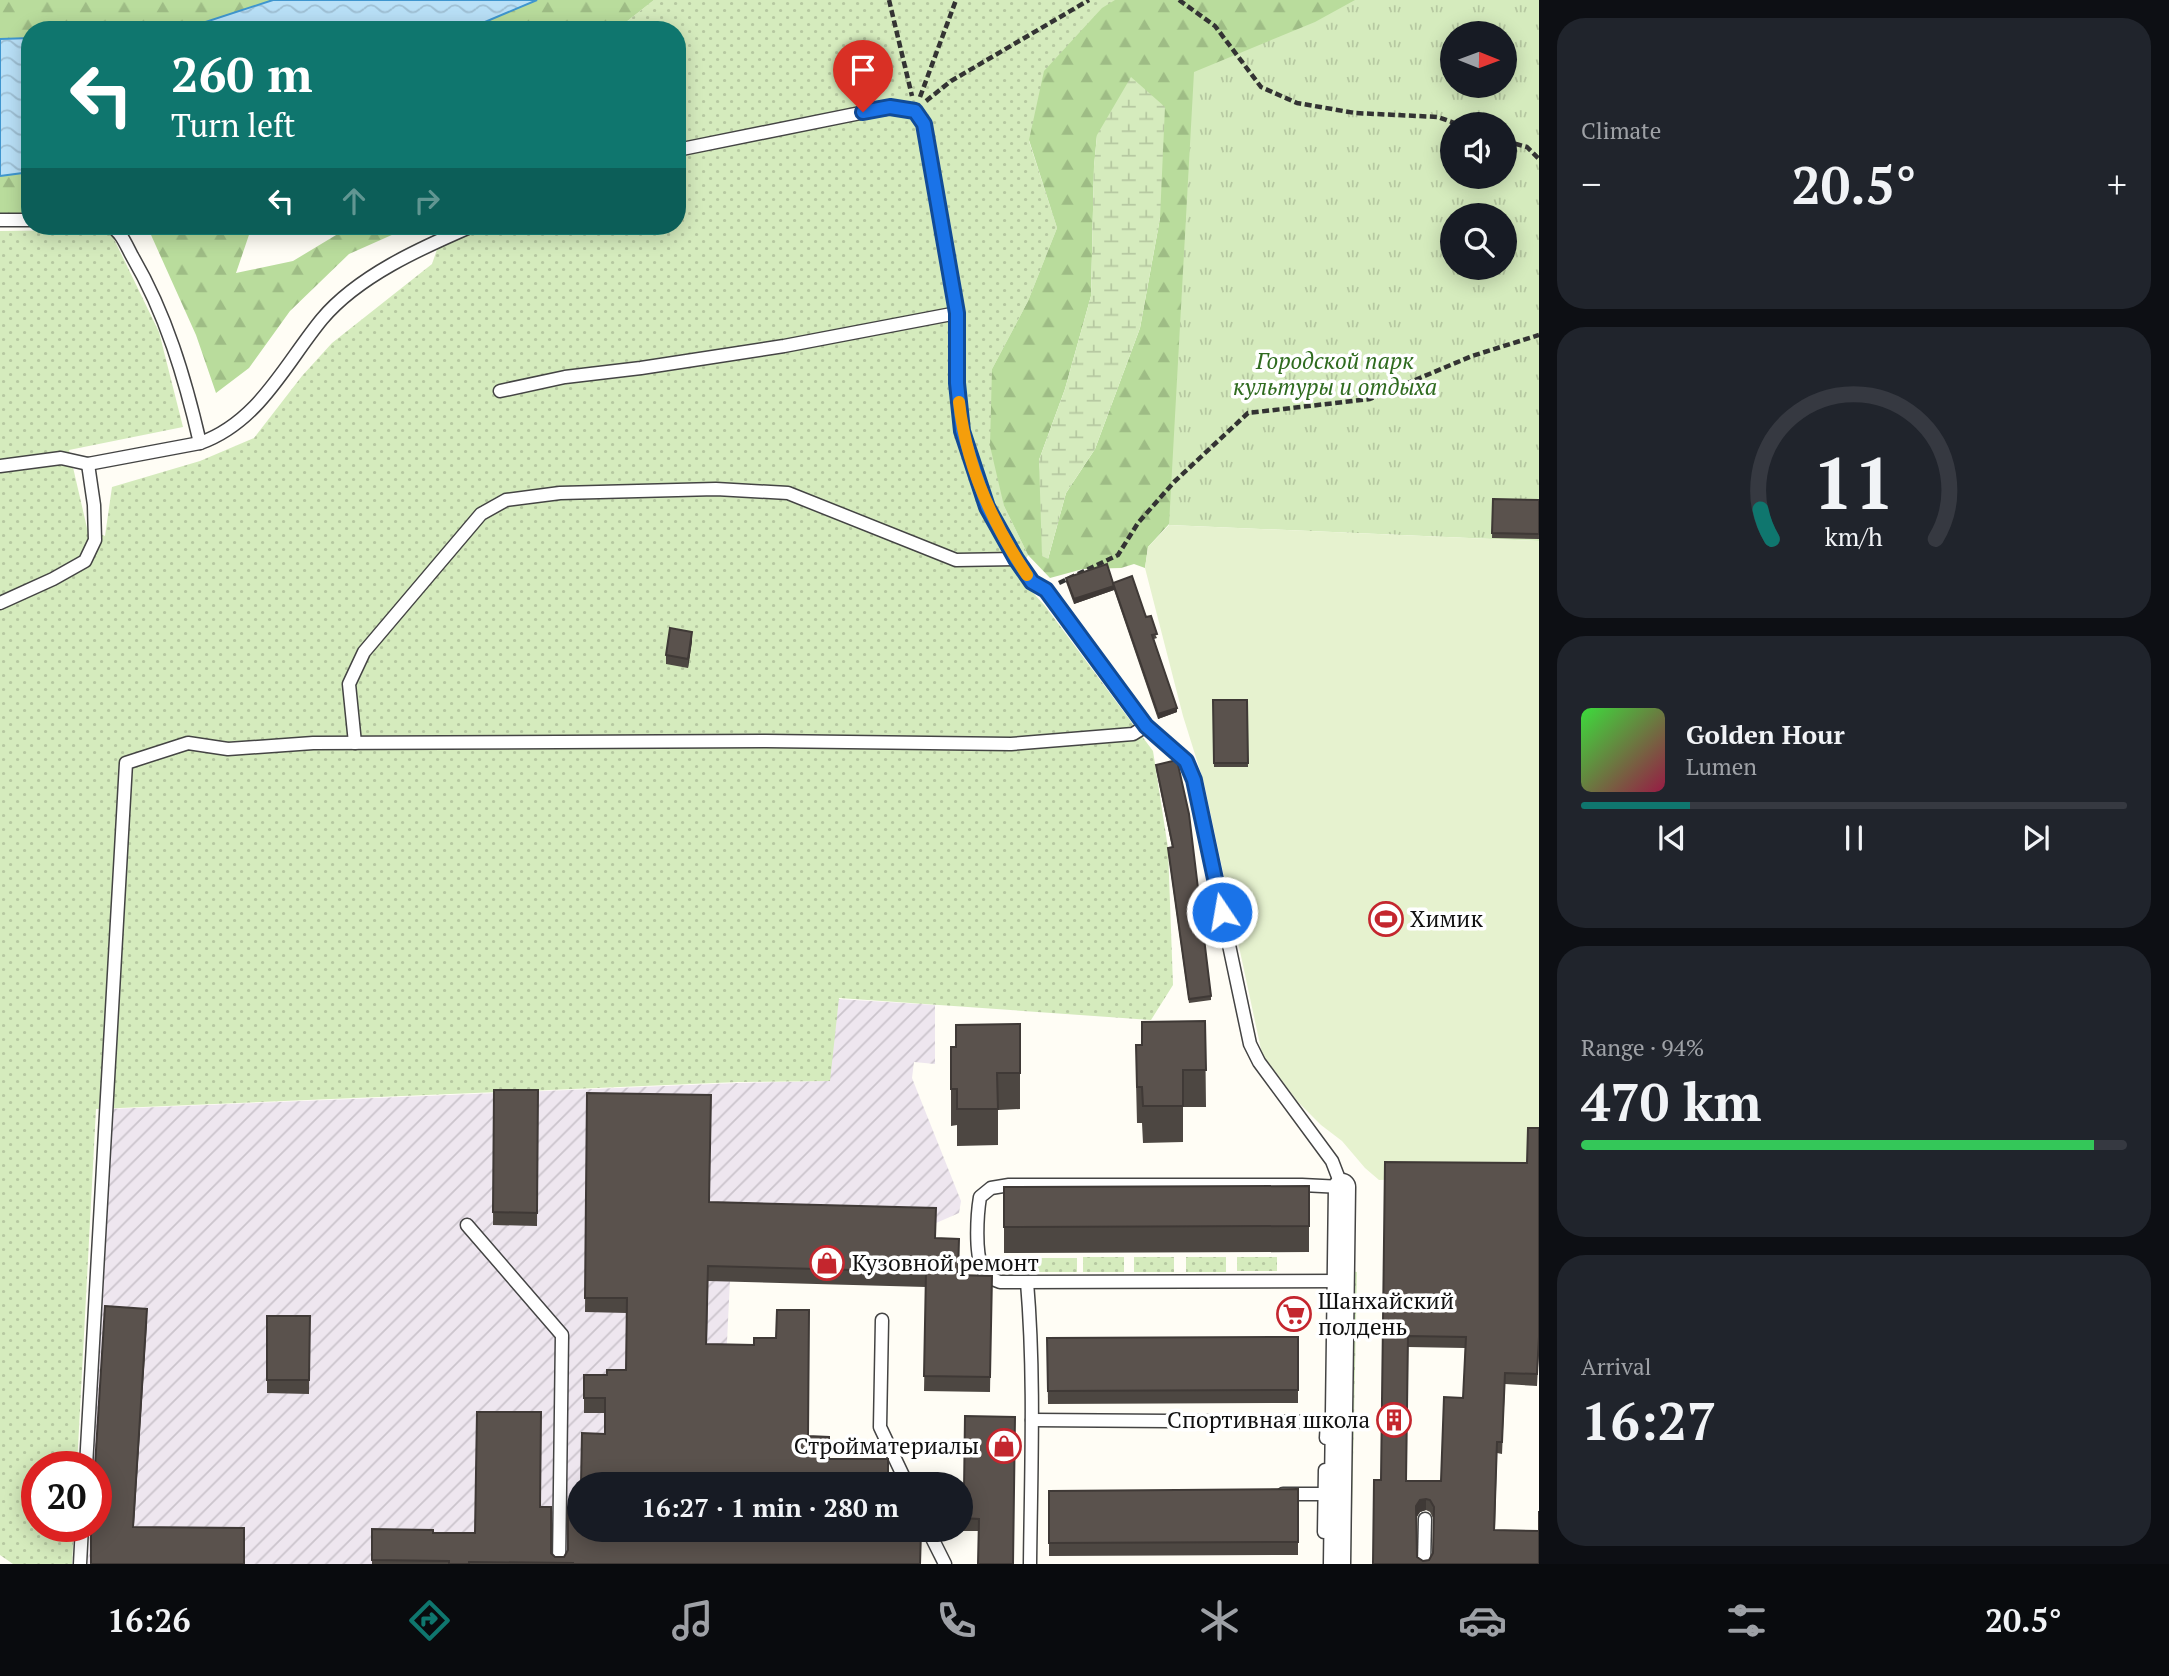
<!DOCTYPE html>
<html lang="en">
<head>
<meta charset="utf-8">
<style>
  :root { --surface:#171b24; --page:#20242c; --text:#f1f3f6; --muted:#9ea1a6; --line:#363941; --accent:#0f766e }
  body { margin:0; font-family:"PT Serif",serif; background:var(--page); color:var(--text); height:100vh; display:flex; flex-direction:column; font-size:26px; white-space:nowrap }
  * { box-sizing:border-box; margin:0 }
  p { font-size:23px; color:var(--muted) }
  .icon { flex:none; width:38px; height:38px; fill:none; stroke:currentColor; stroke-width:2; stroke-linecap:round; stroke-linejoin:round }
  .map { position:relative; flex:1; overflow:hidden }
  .details { display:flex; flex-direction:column; gap:18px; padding:18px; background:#0d0f14; width:630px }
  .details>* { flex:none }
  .guide { position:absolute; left:21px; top:21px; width:665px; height:214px; border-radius:28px; box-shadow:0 4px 18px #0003; background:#0f766e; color:#fff; overflow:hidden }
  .needle { width:46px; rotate:91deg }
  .controls { position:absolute; left:1440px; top:21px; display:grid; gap:14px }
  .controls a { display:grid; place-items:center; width:77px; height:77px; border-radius:50%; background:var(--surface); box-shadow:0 4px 18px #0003; font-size:35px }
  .speed { position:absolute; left:21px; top:1451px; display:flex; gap:14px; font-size:35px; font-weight:700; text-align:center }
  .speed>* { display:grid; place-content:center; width:91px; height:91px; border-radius:50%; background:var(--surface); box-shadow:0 4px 18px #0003; line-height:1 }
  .speed .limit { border:10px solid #d22; background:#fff; color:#111 }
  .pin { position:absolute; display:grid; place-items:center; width:60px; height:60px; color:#fff; margin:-72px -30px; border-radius:50% 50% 50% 0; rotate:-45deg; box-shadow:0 0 7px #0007 }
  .pin .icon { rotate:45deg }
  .me { position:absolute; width:77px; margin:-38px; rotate:348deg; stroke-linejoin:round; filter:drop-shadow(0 0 5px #0008) }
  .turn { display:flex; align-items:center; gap:24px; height:147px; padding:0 35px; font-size:32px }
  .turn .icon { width:91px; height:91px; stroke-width:2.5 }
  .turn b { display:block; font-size:49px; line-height:60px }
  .lanes { display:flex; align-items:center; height:66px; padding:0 35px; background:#0003; justify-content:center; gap:35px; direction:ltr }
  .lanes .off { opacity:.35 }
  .big { font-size:52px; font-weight:800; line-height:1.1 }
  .details .tile { flex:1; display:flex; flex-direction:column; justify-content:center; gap:10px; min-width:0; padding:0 24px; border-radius:28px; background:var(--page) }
  .details .dial { align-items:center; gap:0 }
  .dial svg { height:182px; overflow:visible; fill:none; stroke:var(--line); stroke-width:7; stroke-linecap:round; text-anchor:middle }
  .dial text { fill:var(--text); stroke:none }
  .song { display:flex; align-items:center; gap:21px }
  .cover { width:84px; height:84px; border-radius:10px; background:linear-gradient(135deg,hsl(120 70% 55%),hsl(340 70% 35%)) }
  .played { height:7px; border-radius:4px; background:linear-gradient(90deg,var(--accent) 20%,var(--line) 20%) }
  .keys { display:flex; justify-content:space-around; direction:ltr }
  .heat { display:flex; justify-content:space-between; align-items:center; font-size:38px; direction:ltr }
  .charge { height:10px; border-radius:5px; background:linear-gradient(90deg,#34c759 94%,var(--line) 0) }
  .trip { position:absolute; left:567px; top:1472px; width:406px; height:70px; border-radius:35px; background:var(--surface); box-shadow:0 4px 18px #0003; font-weight:800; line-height:70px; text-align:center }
  .menu { display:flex; height:112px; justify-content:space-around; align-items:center; background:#090b0e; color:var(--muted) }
  .menu .icon { width:49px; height:49px }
  .menu .current { color:var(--accent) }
  .menu b { font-size:32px; color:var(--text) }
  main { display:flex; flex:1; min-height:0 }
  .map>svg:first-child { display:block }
</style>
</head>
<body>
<main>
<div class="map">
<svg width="1539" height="1564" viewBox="0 0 1539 1564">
  <defs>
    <pattern id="industrial-furrows" width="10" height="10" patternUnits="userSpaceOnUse" patternTransform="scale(1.75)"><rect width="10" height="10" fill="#eee6ef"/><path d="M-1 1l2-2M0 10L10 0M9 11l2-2" fill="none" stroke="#cbc4cc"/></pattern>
    <pattern id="grass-dots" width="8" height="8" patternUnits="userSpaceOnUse" patternTransform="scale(1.75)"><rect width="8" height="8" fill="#d5ebbd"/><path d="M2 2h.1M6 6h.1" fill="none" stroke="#b6c8a1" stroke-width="1.8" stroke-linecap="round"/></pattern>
    <pattern id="forest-firs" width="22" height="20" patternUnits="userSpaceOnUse" patternTransform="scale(1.75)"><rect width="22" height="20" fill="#b9dc9c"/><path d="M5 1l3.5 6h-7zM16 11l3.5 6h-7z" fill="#9ebc85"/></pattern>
    <pattern id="wetland-marsh" width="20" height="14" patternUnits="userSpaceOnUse" patternTransform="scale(1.75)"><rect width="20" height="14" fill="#d5ebbd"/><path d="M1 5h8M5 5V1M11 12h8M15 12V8" fill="none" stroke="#b6c8a1"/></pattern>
    <pattern id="park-tufts" width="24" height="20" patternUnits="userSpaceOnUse" patternTransform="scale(1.75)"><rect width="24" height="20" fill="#d5ebbd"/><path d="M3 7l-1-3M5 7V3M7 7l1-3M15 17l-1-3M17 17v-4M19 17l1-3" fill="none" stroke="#b6c8a1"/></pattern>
    <pattern id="water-waves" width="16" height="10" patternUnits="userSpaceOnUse" patternTransform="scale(1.75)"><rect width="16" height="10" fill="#b9e0f7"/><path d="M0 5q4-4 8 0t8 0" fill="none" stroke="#9ebfd3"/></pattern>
  </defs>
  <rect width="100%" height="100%" fill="#fffdf5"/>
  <polygon fill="url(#industrial-furrows)" points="838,999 935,1005 935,1064 914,1062 912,1078 961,1201 959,1213 936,1223 733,1217 726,1363 724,1484 579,1484 579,1530 723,1564 88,1564 90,1526 96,1526 96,1466 93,1466 111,1109 738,1083 829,1081"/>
  <g fill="url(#grass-dots)">
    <polygon points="654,0 1117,0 1029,141 1057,228 1028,301 992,369 1004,506 1028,555 1018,576 1045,606 1153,751 1168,848 1173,985 1151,1020 839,998 830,1081 738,1082 96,1109 77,1466 37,1466 37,1526 74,1526 72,1564 13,1564 0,1555 0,231 90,230 112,235 159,332 183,427 69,450 87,528 105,536 112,487 200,461 254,438 302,376 332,343 432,264 445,226 677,226 677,30 616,30"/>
    <rect x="1083" y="1257" width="41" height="15"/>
    <rect x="1134" y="1257" width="40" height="15"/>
    <rect x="1186" y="1257" width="40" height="15"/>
    <rect x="1237" y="1257" width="40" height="14"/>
    <rect x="1037" y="1258" width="40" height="14"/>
    <polygon points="1347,1271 1357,1272 1351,1564 1343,1564"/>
  </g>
  <g fill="url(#forest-firs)" fill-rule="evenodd">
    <polygon points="0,0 273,0 181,30 30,30 30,38 0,39"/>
    <polygon points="537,0 654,0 616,30 466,30"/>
    <path d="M1115 0H1539L1505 124H1452V215L1148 547 1145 568 1134 564 1121 568 1083 569 1050 578 1028 555 1004 506 990 446 992 369 1028 301 1057 228 1029 140 1044 71 1102 8ZM1452 33H1505V86H1452ZM1097 135 1160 218 1140 328 1095 449 1066 493 1048 559 1039 460 1065 389 1091 296 1094 167Z"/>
    <polygon points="30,172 30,213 0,214 0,176"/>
    <polygon points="147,226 252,226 236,273 293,261 351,226 412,226 349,254 290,311 249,368 216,393 196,335"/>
  </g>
  <polygon fill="url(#wetland-marsh)" points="1131,77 1165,107 1160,218 1140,328 1095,449 1066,493 1048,559 1042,556 1039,460 1065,389 1091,296 1094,166 1097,135"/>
  <path fill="url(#park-tufts)" fill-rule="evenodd" d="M1355 0H1539V541L1169 525 1194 72 1315 22ZM1452 33H1505V86H1452ZM1452 124H1505V177H1452ZM1452 215H1505V268H1452Z"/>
  <polygon fill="#e6f2cf" points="1169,525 1539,541 1539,1140 1527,1175 1379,1180 1365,1168 1342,1141 1321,1125 1298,1102 1262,1054 1204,783 1183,716 1145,568 1148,547"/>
  <g fill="url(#water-waves)" stroke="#3f96cf" stroke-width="2">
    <polygon points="273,0 537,0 466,30 181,30"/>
    <polygon points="30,38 30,172 0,176 0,39"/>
  </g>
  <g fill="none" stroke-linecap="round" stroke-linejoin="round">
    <g stroke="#444" stroke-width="15">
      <g id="service">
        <path d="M677 150 890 107 915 111 924 124 957 313V383L962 431 987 507 1016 559 1032 582 1046 590 1146 726 1186 761 1194 780 1250 1044 1259 1062 1332 1161 1342 1187 1302 1185H1009L991 1188 980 1197C977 1215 975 1252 982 1268 985 1276 992 1279 1000 1282L1341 1281"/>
        <polyline points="0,220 30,220"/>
        <path d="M110 226C121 231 126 245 132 256 166 314 185 378 200 443 259 422 285 364 322 319 358 276 421 248 472 226"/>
        <polyline points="500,391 565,377 641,368 784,346 957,313"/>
        <polyline points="0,466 61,458 88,464"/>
        <polyline points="0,603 53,579 85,561 95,540 94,505 88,464 200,443"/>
        <polyline points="355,743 349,684 364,652 481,514 506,500 560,493 716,489 788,493 956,560 1016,559"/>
        <polyline points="467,1225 562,1335 559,1564"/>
        <path d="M1027 1282C1035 1376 1031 1470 1030 1564"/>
        <polyline points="882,1320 880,1427 907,1484"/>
        <polyline points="1032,1420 1327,1422 1326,1438"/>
        <polyline points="86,1466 126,763 188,743 228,749 313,743 766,741 1011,744 1133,734 1146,726"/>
        <polyline points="1283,1494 1325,1494"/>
        <polyline points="928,1530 945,1564"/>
        <polyline points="1324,1532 1325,1470"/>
        <polyline points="80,1564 82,1526"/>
        <polyline points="1424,1564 1425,1519"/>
      </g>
    </g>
    <g stroke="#444" stroke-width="29">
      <polyline id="minor" points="1337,1564 1342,1187"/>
    </g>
    <g stroke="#333" stroke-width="4.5" stroke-dasharray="7 3.5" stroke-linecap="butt">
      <polyline points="889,0 912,96"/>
      <polyline points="1179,0 1215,26 1261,87 1297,103 1355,113 1438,117 1457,124"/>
      <polyline points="920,97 956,0"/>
      <polyline points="926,101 951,81 1089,0"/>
      <polyline points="1505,141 1527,147 1539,159"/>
      <polyline points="1059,583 1118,555 1138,523 1174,482 1248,413 1370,399 1472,356 1539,335"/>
    </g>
    <use href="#service" stroke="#fff" stroke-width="12"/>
    <use href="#minor" stroke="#fff" stroke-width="26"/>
  </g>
  <g fill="#4d4742" fill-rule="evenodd">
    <polygon points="1493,499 1539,500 1539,539 1492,538"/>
    <polygon points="1066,578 1113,583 1146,617 1157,638 1154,639 1177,712 1158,719 1114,590 1074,604 1066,582"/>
    <polygon points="692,641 688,668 666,664 666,655"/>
    <polygon points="1213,700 1247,700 1248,767 1214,767"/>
    <polygon points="1156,765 1211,996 1211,1000 1189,1003 1168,852 1168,848 1172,847 1156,769"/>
    <polygon points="1205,1021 1206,1107 1183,1107 1183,1142 1143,1143 1142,1123 1137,1123 1136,1081 1142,1045"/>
    <polygon points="1020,1024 1020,1109 998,1110 998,1145 957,1146 957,1125 951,1126 951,1047 956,1047"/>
    <polygon points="494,1090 538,1090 537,1226 493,1225"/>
    <polygon points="587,1093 709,1202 935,1238 958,1275 992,1276 990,1392 924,1391 926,1287 708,1281 707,1344 808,1436 829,1459 888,1459 888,1484 581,1484 605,1434 605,1413 584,1413 584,1375 607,1375 626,1370 627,1313 585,1312"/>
    <path d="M1539 1128V1349L1537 1386 1505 1384 1502 1454 1497 1453 1495 1530 1539 1564H1373L1381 1480 1385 1162 1527 1163ZM1408 1347 1465 1348 1463 1398 1441 1481H1406ZM1426 1510 1430 1512 1433 1518V1553L1429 1560 1423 1561 1417 1557 1416 1518 1420 1512Z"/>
    <polygon points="1309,1186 1309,1252 1004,1253 1004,1187"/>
    <rect x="1286" y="1300" width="16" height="24"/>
    <polygon points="267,1316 310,1316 309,1394 267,1393"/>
    <polygon points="1298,1337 1298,1403 1048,1404 1047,1338"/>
    <polygon points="1015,1417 979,1531 949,1531 949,1530 961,1530 961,1491 964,1491"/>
    <polygon points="1298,1489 1298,1555 1049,1556 1049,1491"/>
    <polygon points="540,1507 551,1553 555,1557 564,1557 568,1550 921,1564 372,1564 372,1529 433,1533 475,1533"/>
  </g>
  <g fill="#3f3936">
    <polygon points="1114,586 1114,590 1074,604 1074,599"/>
    <polygon points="692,632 692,641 688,668 688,659"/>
    <polygon points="1177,708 1177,712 1158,719 1158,714"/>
    <polygon points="147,1309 147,1322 133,1540 133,1527"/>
    <polygon points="1426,1499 1426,1510 1420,1512 1416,1518 1416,1506 1420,1500"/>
  </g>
  <g fill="#5a524d" stroke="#3f3936" stroke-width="2" fill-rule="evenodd">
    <polygon points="1493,499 1539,500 1539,534 1492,533"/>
    <polygon points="1107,564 1114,586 1074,599 1066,578"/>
    <polygon points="1132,576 1146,617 1151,616 1157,634 1152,635 1177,708 1158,714 1113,583"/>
    <polygon points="670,628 692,632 688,659 666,655"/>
    <polygon points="1213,700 1247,700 1248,763 1214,763"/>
    <polygon points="1177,760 1189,814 1211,996 1189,999 1168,848 1173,847 1156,765"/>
    <polygon points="1205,1021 1206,1070 1183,1070 1183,1106 1143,1106 1142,1087 1137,1087 1136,1045 1142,1045 1142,1022"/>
    <polygon points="1020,1024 1020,1073 997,1073 998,1109 957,1109 957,1089 951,1089 951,1047 956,1047 956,1025"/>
    <polygon points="494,1090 538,1090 537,1213 493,1212"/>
    <polygon points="587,1093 711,1095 709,1202 936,1208 935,1238 959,1239 958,1275 992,1276 990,1377 924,1376 926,1272 708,1266 706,1344 754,1345 754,1338 776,1338 777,1310 809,1310 808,1436 829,1437 829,1459 888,1459 888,1480 828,1480 828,1484 581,1484 582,1433 605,1434 605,1398 584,1398 584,1375 607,1375 607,1370 626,1370 627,1298 585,1298"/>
    <path d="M1528 1128H1539V1337L1537 1374 1505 1373 1502 1442H1497L1494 1530 1539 1531V1511V1564H1373L1374 1480H1381L1385 1162 1527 1163ZM1408 1336 1466 1337 1463 1398 1444 1397 1441 1481H1406ZM1426 1499 1430 1500 1434 1507 1433 1553 1429 1560 1423 1561 1417 1557 1416 1506 1420 1500Z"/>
    <polygon points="1309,1186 1309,1226 1004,1227 1004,1187"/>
    <rect x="1286" y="1300" width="16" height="20"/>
    <polygon points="105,1306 147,1309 133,1527 244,1528 244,1564 91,1564 91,1526 96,1526 96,1466 95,1466"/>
    <polygon points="267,1316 310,1316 309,1380 267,1380"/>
    <polygon points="1298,1337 1298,1390 1048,1391 1047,1338"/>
    <polygon points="477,1412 541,1412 540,1507 551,1507 551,1553 555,1557 564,1557 568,1550 568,1508 579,1508 579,1530 817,1530 921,1532 920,1564 573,1564 573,1563 469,1562 469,1564 449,1564 449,1561 372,1560 372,1529 433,1530 433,1533 475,1533"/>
    <polygon points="965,1416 1015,1417 1013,1564 978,1564 979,1519 961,1518 961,1491 964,1491"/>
    <polygon points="1298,1489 1298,1542 1049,1543 1049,1491"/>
  </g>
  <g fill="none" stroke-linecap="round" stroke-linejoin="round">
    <g stroke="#114b97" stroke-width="18">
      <polyline id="route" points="863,112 890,107 915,111 924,124 957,313 957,383 962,431 987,507 1016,559 1032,582 1046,590 1146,726 1186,761 1194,780 1222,912"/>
    </g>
    <use href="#route" stroke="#1a73e8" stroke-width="12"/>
    <path stroke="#f59e0b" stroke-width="12" d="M959 402C966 464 992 523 1027 575"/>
  </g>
  <defs>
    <g id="stadium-ring" transform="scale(1.75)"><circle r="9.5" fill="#fff" stroke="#c4262e" stroke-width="1.5"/><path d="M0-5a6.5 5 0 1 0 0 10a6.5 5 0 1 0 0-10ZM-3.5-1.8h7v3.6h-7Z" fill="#c4262e"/></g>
    <g id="shop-ring" transform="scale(1.75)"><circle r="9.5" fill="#fff" stroke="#c4262e" stroke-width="1.5"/><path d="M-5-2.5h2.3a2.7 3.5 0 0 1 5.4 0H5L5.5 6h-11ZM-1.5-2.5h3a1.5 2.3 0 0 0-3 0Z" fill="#c4262e"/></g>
    <g id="supermarket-ring" transform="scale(1.75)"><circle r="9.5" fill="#fff" stroke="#c4262e" stroke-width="1.5"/><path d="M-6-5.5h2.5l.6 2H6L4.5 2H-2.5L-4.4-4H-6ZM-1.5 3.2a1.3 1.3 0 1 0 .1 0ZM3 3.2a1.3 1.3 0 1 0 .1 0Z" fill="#c4262e"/></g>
    <g id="building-ring" transform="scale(1.75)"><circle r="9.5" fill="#fff" stroke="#c4262e" stroke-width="1.5"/><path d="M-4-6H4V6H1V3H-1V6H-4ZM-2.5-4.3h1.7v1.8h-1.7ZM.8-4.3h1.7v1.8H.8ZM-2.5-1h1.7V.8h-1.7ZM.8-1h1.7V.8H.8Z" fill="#c4262e"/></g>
  </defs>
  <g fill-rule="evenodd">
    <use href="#stadium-ring" x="1386" y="919"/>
    <use href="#shop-ring" x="827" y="1263"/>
    <use href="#supermarket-ring" x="1294" y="1314"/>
    <use href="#building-ring" x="1394" y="1420"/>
    <use href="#shop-ring" x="1004" y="1446"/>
  </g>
  <g text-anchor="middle" stroke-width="7" stroke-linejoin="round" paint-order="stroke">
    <g font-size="23" font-style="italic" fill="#2f6b1f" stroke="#fff">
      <text x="1335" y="369">Городской парк<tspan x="1335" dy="26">культуры и отдыха</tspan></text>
    </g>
    <g font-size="23" fill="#111" stroke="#fff" text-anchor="start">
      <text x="1410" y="927">Химик</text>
      <text x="852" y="1271">Кузовной ремонт</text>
      <text x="1318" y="1309">Шанхайский<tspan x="1318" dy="26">полдень</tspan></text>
      <text x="1370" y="1428" text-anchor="end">Спортивная школа</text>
      <text x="979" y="1454" text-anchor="end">Стройматериалы</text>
    </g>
  </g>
</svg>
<div class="controls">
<a><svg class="needle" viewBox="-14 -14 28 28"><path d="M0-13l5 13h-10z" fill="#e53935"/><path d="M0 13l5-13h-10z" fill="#9ea1a6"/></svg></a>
<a><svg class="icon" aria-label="sound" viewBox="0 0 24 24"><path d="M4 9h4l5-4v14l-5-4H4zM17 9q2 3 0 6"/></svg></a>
<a><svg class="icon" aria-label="search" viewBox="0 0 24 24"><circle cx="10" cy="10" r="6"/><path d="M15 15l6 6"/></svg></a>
</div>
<div class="speed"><div class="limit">20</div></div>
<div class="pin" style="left:863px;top:112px;background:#d93025"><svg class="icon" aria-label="arrive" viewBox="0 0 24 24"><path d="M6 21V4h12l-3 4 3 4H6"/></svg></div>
<svg class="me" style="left:1222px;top:912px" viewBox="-20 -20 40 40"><circle r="17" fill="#1a73e8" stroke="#fff" stroke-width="3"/><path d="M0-11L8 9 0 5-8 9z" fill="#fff"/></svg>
<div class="trip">16:27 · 1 min · 280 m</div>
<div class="guide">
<div class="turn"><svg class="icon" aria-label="left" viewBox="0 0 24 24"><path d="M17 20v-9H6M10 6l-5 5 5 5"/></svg><div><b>260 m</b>Turn left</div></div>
<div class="lanes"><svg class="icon" aria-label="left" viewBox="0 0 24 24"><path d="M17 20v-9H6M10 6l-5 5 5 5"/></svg><svg class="icon off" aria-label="ahead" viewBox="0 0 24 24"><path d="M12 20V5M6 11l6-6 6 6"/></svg><svg class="icon off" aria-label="right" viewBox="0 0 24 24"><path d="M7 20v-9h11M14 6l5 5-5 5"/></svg></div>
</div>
</div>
<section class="details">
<div class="tile"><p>Climate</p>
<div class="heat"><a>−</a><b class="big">20.5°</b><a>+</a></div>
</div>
<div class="tile dial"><svg viewBox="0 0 100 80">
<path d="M14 69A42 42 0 1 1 86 69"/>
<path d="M14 69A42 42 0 0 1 9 56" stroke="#0f766e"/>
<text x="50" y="56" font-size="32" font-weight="700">11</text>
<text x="50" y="72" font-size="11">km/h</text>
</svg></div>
<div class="tile">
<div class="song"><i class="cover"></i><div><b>Golden Hour</b><p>Lumen</p></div></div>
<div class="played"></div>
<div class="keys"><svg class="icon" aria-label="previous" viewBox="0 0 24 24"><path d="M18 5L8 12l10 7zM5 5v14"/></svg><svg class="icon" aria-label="pause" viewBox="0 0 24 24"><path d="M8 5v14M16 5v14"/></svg><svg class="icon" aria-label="next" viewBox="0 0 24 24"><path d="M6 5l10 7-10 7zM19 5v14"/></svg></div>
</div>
<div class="tile"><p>Range · 94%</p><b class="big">470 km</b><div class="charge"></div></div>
<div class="tile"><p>Arrival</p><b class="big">16:27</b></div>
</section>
</main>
<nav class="menu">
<b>16:26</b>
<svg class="icon current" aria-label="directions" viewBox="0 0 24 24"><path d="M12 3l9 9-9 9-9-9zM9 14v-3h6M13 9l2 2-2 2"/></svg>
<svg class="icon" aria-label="music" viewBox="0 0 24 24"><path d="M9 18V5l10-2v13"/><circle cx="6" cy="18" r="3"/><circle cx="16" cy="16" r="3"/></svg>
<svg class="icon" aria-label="phone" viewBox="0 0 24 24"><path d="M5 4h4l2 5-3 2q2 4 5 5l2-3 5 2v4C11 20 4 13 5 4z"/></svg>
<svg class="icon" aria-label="climate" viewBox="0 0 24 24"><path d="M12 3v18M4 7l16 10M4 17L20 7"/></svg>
<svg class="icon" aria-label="car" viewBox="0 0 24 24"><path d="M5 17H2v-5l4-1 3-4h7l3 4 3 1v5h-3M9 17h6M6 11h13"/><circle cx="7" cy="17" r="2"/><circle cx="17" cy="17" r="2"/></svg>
<svg class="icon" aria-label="filters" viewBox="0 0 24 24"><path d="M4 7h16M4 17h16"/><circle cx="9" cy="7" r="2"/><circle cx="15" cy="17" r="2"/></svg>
<b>20.5°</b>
</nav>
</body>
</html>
